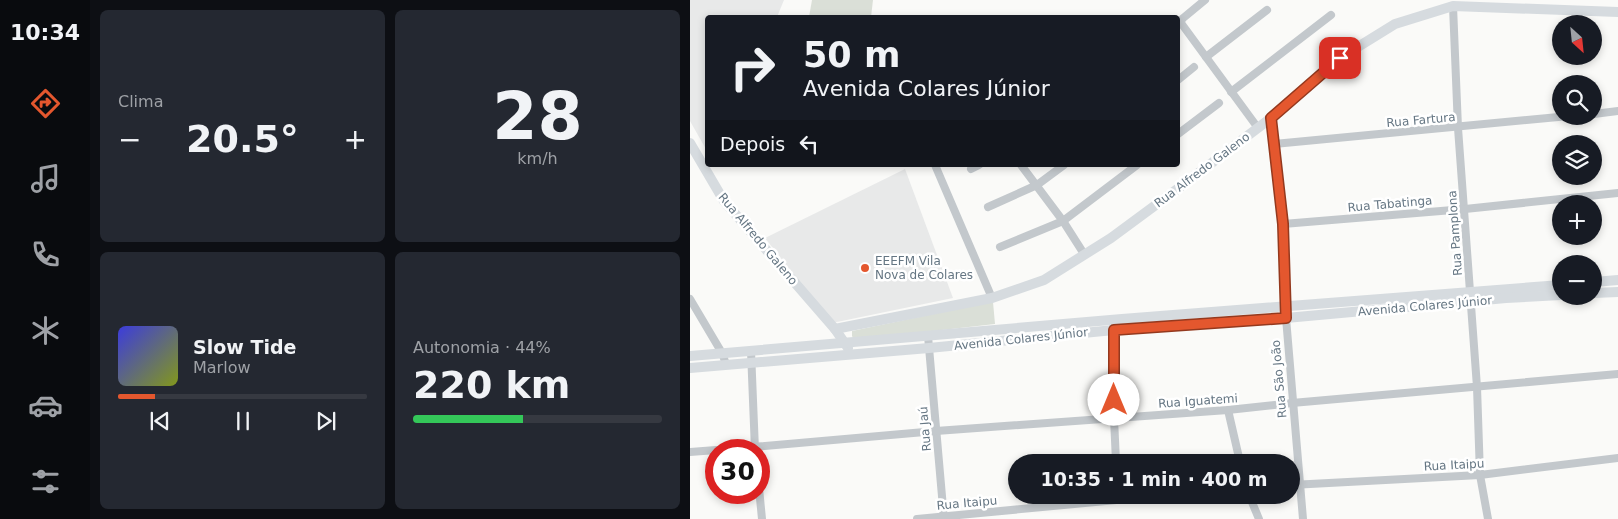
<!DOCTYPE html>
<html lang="pt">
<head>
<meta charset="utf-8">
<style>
  :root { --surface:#171b24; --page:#242831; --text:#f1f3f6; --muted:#9ea1a6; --line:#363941; --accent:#e4572e }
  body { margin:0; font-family:"DejaVu Sans",sans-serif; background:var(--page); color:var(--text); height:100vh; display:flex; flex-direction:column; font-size:19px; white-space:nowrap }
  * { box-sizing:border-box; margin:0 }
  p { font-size:16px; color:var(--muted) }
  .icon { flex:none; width:28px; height:28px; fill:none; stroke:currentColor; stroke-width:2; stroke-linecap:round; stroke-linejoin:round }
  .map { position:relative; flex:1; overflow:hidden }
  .drawer { display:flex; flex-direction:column; gap:10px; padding:10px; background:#0d0f14; width:600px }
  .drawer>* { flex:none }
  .banner { position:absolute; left:15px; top:15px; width:475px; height:152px; border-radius:5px; box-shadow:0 2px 8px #0003; background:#171b24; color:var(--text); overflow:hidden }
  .needle { width:32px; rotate:153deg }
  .buttons { position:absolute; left:862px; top:15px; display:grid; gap:10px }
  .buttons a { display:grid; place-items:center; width:50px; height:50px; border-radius:50%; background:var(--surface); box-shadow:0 2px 8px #0003; font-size:25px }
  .speed { position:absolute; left:15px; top:439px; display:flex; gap:10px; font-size:25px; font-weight:700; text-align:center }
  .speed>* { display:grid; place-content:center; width:65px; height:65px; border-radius:50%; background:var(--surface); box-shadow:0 2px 8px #0003; line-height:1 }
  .speed .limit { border:8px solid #d22; background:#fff; color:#111 }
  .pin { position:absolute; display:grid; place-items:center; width:42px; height:42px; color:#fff; margin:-21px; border-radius:10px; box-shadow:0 2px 8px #0006 }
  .me { position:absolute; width:55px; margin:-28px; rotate:0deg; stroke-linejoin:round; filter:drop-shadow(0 0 4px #0008) }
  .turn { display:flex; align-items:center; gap:18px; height:105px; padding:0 15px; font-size:22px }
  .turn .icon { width:65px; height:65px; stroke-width:2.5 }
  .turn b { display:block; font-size:35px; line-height:42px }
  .then { display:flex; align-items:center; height:48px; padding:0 15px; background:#0003; gap:10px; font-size:19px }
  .big { font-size:38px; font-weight:800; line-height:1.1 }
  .drawer .tile { flex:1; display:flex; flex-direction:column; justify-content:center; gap:8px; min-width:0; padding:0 18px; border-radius:8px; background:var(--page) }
  .drawer .dial { align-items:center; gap:0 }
  .dial b { font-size:65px; line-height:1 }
  .song { display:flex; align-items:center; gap:15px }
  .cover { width:60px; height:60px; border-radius:8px; background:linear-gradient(135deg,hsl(240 70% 55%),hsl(70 70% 35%)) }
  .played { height:5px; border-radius:2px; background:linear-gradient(90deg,var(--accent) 15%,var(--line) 15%) }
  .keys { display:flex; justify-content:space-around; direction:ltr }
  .heat { display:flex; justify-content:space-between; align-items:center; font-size:28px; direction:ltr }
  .charge { height:8px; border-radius:4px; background:linear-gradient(90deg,#34c759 44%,var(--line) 0) }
  .drawer .tiles { flex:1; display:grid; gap:10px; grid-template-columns:repeat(2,1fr) }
  .trip { position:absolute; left:318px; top:454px; width:292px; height:50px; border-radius:25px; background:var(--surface); box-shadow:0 2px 8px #0003; font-weight:800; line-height:50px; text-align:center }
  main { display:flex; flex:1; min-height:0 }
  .dock { display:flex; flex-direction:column; width:90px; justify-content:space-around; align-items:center; background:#090b0e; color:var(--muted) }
  .dock .icon { width:35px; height:35px }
  .dock .on { color:var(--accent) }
  .dock b { font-size:22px; color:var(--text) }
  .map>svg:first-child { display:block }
</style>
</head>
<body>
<main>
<nav class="dock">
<b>10:34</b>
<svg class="icon on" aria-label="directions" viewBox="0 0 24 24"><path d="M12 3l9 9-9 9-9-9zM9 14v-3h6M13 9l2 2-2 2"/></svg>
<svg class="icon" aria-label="music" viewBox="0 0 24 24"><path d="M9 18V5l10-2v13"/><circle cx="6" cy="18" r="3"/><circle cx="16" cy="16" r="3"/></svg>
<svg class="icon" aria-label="phone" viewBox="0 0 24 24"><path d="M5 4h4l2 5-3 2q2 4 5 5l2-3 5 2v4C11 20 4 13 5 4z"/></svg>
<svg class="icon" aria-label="climate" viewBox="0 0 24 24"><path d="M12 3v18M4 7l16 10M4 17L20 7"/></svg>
<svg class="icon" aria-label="car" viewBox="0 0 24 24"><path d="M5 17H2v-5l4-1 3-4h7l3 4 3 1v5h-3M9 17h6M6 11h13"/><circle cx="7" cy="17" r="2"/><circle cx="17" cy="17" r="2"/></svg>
<svg class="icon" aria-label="filters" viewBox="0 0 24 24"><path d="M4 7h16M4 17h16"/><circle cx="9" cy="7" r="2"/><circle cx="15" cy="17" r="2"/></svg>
</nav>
<section class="drawer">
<div class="tiles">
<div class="tile"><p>Clima</p>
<div class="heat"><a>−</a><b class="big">20.5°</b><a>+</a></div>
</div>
<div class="tile dial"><b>28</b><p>km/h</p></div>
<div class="tile">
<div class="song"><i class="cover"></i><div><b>Slow Tide</b><p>Marlow</p></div></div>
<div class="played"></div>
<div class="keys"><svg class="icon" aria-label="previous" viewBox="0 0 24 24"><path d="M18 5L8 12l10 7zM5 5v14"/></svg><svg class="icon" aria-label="pause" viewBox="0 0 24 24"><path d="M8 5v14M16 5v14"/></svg><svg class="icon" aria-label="next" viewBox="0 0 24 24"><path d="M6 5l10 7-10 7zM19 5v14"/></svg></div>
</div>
<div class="tile"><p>Autonomia · 44%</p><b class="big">220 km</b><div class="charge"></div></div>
</div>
</section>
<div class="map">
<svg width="928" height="519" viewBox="0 0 928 519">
  <rect width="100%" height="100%" fill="#fafaf8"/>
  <g fill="#e8e9e9">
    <polygon points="0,0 94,0 87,17 18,18 17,151 0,121"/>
    <polygon points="215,169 263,298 142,323 75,238"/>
  </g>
  <g fill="#dadfd7">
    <polygon points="122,0 183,0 181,17 119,17"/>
    <polygon points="303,302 305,324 164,340 162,336 162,331 296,303"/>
  </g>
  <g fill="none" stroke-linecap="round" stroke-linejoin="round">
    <g stroke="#c3c8cc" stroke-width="8">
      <polyline points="515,0 492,19 491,23 568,128"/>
      <polyline points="763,6 768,128 787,387 790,475 798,519"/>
      <polyline points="516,57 577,10"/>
      <polyline points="488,80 504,67"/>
      <polyline points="541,92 641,15"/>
      <polyline points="904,114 928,111"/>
      <polyline points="581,118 593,224 596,318 613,519"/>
      <polyline points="488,134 529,103"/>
      <polyline points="584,144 879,116"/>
      <polyline points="245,165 302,298"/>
      <polyline points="331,165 373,221 394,254"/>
      <polyline points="281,169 289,165"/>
      <polyline points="298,207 347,185 374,165"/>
      <polyline points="593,224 775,209 928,193"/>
      <polyline points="310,247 373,221 447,165"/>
      <polyline points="0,299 32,353 36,364"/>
      <polyline points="423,325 424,418 426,462"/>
      <polyline points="238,336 254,519"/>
      <polyline points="61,351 65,450"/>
      <polyline points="538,410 550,462"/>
      <polyline points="29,450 246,431 538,410 602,403 928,374"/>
      <polyline points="0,452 26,450"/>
      <polyline points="601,485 790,475 928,458"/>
      <polyline points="69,488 72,519"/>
      <polyline points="559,495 569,519"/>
      <polyline points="227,519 479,495"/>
    </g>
    <g stroke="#d6dbdf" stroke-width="10">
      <polyline points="0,143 34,201 145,329 158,348"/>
      <polyline points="904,282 928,280"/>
      <polyline points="904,293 928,292"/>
      <polyline points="145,329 302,298 354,280 421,238 486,190 581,118 650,58 705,24 763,6 928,12"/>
      <polyline points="0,356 432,319 871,285"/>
      <polyline points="0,368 239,348 424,330 596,318 816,298 871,295"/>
    </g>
  </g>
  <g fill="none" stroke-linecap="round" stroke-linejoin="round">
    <g stroke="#94391e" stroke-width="12">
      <polyline id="route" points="424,400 424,330 596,318 593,224 581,118 650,58"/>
    </g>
    <use href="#route" stroke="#e4572e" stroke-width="9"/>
  </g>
  <circle fill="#e4572e" stroke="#fff" stroke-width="2" cx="175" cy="268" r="5"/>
  <g text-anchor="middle" stroke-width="5" stroke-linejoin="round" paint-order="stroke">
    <g font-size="12" fill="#657683" stroke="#fff">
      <text transform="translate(731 120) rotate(-5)" y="4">Rua Fartura</text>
      <text transform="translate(512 170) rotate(-37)" y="4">Rua Alfredo Galeno</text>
      <text transform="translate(700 204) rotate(-5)" y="4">Rua Tabatinga</text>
      <text transform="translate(765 233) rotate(-94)" y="4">Rua Pamplona</text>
      <text transform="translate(68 239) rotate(50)" y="4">Rua Alfredo Galeno</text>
      <text transform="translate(735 306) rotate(-5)" y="4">Avenida Colares Júnior</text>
      <text transform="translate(331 339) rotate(-6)" y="4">Avenida Colares Júnior</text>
      <text transform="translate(589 379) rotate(-95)" y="4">Rua São João</text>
      <text transform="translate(508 401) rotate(-4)" y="4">Rua Iguatemi</text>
      <text transform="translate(235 429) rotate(-95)" y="4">Rua Jaú</text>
      <text transform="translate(764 465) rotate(-3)" y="4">Rua Itaipu</text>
      <text transform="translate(277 503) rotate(-5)" y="4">Rua Itaipu</text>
    </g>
    <g font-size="12" fill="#657683" stroke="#fff" text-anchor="start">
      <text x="185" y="265">EEEFM Vila<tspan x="185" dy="14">Nova de Colares</tspan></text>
    </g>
  </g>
</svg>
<div class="buttons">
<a><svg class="needle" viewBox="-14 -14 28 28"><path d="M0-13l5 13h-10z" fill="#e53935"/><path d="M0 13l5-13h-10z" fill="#9ea1a6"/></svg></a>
<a><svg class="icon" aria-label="search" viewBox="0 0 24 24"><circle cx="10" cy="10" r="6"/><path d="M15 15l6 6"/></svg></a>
<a><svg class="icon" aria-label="layers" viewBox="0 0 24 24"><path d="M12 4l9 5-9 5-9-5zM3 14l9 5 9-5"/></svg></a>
<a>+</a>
<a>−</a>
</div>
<div class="speed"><div class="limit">30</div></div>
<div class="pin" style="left:650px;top:58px;background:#d93025"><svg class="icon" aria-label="arrive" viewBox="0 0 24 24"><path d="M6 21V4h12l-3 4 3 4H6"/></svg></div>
<svg class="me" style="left:424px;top:400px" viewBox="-20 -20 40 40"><circle r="19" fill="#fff"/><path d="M0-13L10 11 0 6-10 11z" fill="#e4572e"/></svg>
<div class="trip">10:35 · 1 min · 400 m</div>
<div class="banner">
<div class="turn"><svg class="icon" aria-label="right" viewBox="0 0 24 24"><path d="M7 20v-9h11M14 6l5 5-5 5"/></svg><div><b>50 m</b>Avenida Colares Júnior</div></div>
<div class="then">Depois<svg class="icon" aria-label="left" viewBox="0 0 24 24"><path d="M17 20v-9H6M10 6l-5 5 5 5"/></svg></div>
</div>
</div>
</main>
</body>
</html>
